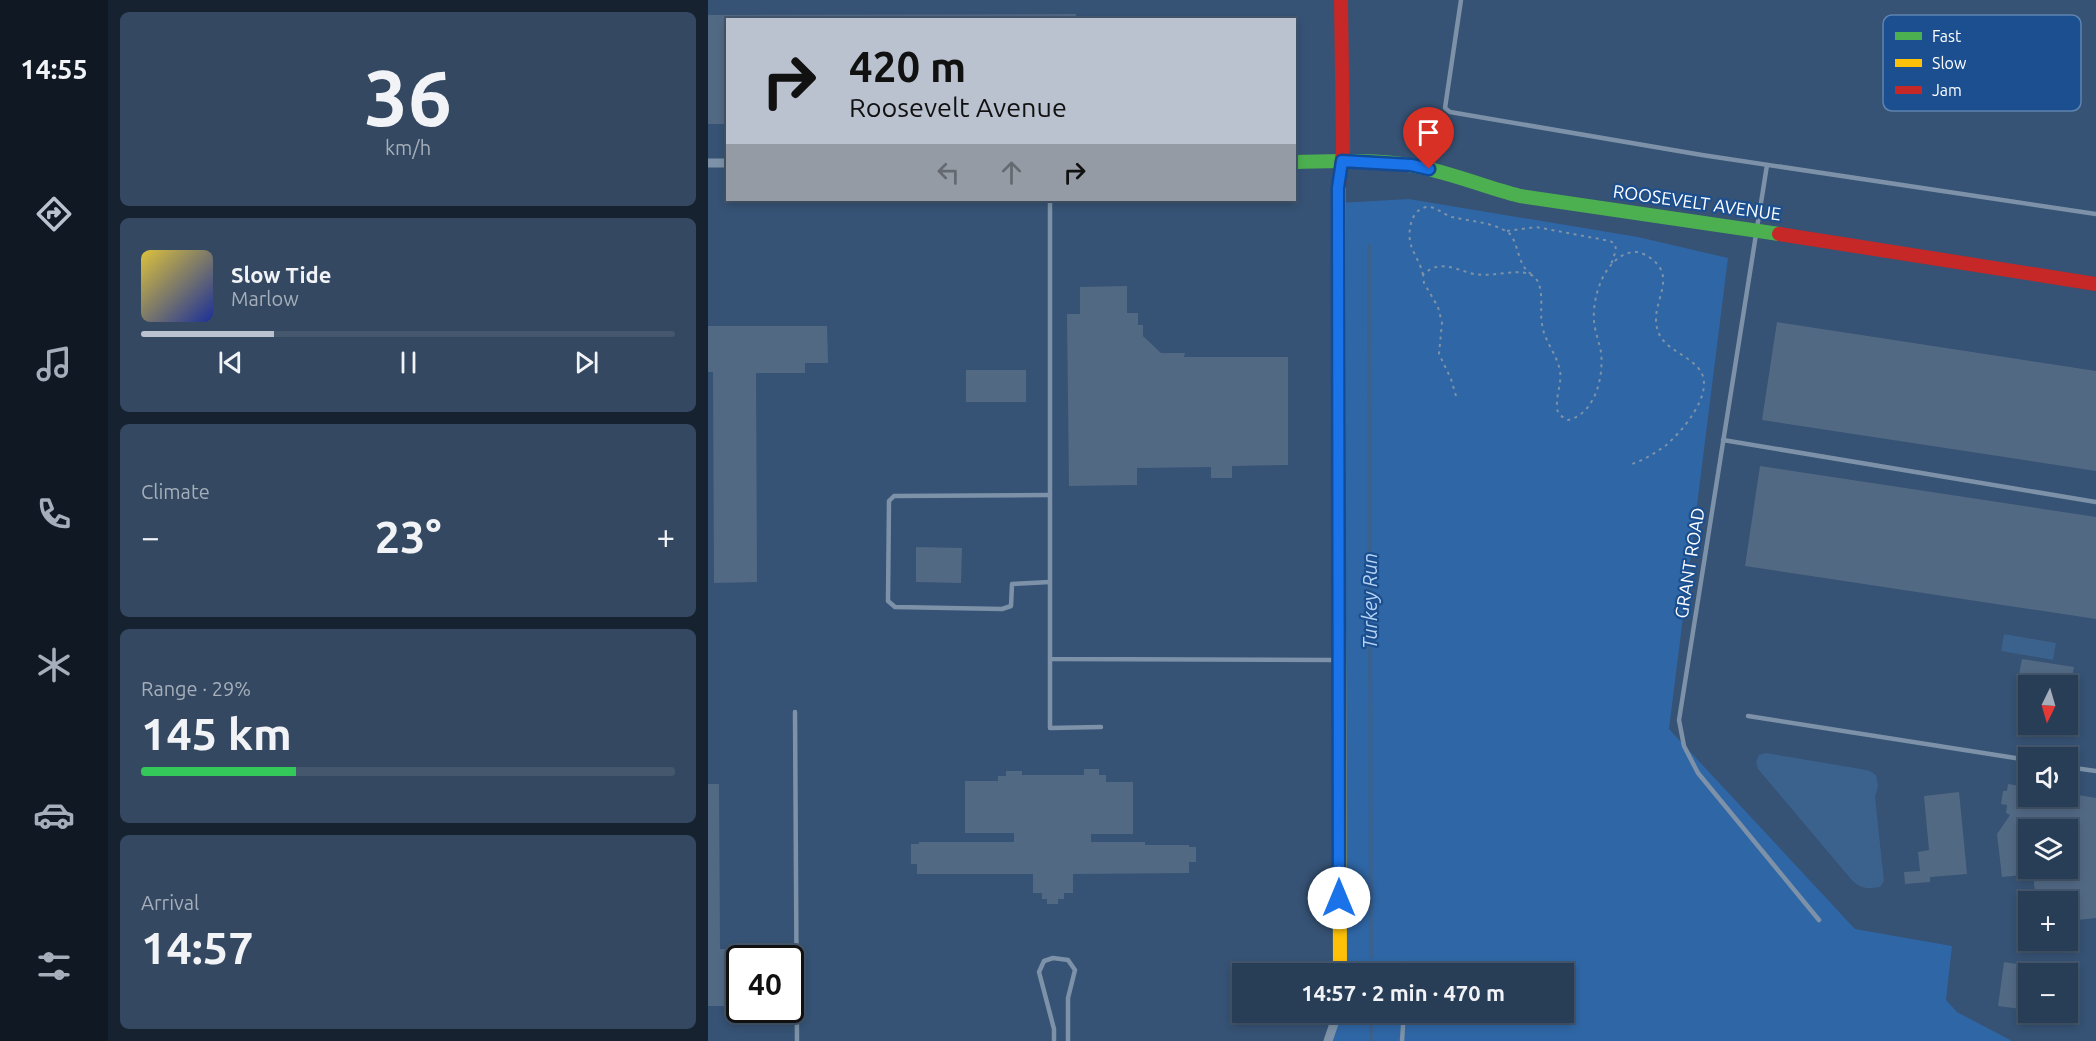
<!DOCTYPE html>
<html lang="en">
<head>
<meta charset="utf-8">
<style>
  :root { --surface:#283e57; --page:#344961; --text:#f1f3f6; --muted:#a5aeba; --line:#44576d; --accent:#b9c2ce }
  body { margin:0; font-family:Ubuntu,sans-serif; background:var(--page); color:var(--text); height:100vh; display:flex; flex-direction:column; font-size:22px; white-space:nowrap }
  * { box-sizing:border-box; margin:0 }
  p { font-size:20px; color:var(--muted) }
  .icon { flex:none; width:33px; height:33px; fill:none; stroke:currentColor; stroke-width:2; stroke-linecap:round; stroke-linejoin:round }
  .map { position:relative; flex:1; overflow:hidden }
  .sheet { display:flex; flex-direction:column; gap:12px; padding:12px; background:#162230; width:600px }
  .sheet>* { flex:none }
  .guide { position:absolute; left:18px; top:18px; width:570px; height:183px; border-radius:0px; box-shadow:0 3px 9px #0003,0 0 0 2px var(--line); background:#b9c2ce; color:#111; overflow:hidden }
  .needle { width:39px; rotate:185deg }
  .tools { position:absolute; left:1310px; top:675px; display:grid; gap:12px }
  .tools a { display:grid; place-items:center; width:60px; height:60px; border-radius:0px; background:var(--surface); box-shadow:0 3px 9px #0003,0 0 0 2px var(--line); font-size:30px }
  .speed { position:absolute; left:18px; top:945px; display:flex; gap:12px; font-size:30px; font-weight:700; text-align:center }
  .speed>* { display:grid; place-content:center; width:78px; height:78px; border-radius:50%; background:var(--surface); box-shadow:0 3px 9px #0003,0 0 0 2px var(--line); line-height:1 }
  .speed .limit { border:3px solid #111; border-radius:9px; background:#fff; color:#111 }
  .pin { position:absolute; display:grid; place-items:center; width:51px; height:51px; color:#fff; margin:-62px -26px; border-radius:50% 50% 50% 0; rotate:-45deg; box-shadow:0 0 6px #0007 }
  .pin .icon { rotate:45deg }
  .me { position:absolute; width:66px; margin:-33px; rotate:0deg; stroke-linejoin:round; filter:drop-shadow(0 0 4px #0008) }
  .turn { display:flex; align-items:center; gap:21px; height:126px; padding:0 24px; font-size:27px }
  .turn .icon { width:78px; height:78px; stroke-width:2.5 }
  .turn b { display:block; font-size:42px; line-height:51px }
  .lanes { display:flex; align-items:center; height:57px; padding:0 24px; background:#0003; justify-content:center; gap:30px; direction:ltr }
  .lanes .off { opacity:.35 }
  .big { font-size:45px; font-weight:700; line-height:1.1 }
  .sheet .tile { flex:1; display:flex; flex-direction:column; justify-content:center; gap:9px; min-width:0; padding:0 21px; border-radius:9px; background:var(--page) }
  .sheet .dial { align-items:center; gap:0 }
  .dial b { font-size:78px; line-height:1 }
  .song { display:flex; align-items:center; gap:18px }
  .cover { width:72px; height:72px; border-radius:9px; background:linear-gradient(135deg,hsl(50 70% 55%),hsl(230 70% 35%)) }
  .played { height:6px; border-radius:3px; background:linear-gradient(90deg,var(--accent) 25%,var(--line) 25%) }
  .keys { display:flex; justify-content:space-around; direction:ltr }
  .heat { display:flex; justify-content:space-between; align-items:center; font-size:33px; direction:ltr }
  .charge { height:9px; border-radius:4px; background:linear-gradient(90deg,#34c759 29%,var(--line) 0) }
  .trip { position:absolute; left:524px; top:963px; width:342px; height:60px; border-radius:0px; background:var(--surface); box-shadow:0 3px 9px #0003,0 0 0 2px var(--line); font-weight:700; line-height:60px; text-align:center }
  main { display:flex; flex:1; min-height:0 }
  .dock { display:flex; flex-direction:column; width:108px; justify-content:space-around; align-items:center; background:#101923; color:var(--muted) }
  .dock .icon { width:42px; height:42px }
  .dock .selected { color:var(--accent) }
  .dock b { font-size:27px; color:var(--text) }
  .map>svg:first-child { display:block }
</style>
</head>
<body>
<main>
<nav class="dock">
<b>14:55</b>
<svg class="icon selected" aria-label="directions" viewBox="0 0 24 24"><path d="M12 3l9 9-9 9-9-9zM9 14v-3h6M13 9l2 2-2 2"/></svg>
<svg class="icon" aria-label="music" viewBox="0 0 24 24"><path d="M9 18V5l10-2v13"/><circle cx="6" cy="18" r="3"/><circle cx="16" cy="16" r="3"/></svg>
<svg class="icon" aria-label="phone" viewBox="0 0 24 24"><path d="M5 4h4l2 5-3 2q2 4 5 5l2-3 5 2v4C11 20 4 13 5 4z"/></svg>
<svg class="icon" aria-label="climate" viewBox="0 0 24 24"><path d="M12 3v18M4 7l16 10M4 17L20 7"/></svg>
<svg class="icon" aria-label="car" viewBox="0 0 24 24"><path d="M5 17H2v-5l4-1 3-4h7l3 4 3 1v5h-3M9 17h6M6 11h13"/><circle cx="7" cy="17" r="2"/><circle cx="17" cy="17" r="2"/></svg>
<svg class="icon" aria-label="filters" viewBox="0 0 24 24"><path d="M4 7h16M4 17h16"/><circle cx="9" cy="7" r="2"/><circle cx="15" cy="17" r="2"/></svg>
</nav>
<section class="sheet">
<div class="tile dial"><b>36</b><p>km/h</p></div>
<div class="tile">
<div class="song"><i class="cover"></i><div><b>Slow Tide</b><p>Marlow</p></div></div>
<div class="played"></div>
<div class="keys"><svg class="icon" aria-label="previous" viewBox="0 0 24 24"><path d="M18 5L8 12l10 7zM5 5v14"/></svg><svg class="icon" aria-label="pause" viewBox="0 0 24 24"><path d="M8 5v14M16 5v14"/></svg><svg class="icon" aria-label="next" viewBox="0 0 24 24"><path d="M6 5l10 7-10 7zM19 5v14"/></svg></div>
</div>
<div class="tile"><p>Climate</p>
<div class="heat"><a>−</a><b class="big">23°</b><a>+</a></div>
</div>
<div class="tile"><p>Range · 29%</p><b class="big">145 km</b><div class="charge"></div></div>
<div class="tile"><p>Arrival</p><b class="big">14:57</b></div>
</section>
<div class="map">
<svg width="1388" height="1041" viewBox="0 0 1388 1041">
  <rect width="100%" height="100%" fill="#365274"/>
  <polygon fill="#2f66a5" points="701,199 930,237 1020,258 961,729 1147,929 1244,946 1238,1000 1249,1012 1304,1041 620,1041 630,1013 855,1012 855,974 632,973 630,203"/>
  <g fill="#3b618d">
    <polygon points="1296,634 1348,643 1345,660 1293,651"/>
    <path d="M1058 753 1153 769 1162 771 1168 775 1170 786 1167 797 1176 881 1172 887C1158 889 1152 889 1142 878L1050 769 1048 762 1051 755Z"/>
  </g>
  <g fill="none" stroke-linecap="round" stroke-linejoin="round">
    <g stroke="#3b618d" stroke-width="4">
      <polyline points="661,246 663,957"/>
      <polyline points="663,1012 663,1041"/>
    </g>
  </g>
  <g fill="#526984" fill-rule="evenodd">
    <polygon points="368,14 368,20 20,20 20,124 0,124 0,15"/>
    <polygon points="419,286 419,313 430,313 430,325 435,325 435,336 453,353 477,353 476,357 580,357 580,465 524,466 524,478 503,478 503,467 429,468 429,485 361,486 359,314 372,314 372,287"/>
    <polygon points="1069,322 1388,371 1388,471 1054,420"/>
    <polygon points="0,326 119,326 120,363 97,363 97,373 48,373 49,582 6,583 5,372 0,372"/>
    <rect x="258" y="370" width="60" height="32"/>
    <polygon points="1052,466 1388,517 1388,619 1037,566"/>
    <polygon points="208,547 254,548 253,583 208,582"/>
    <polygon points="1314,659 1366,667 1363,682 1311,674"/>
    <polygon points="376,769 391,769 391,775 398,775 398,782 425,782 425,834 383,834 383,842 437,842 437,845 481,845 481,847 488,847 488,862 481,862 481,873 365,874 365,893 356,893 356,899 350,899 350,904 339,904 339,899 334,899 334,893 325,893 325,874 209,874 209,864 203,864 203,844 211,844 211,842 306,842 306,833 257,833 257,781 290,781 290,776 298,776 298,771 314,771 314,775 376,775"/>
    <polygon points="0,784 11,784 12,949 23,949 23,970 32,970 32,994 16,994 16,1006 0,1006"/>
    <path d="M1300 784 1320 787V796H1359V793L1388 798V918L1359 921V902H1328L1325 874 1294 877 1289 834 1302 815 1298 813 1299 805 1293 804 1295 791H1299ZM1320 830H1359V868H1320Z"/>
    <polygon points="1251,792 1259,874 1222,877 1222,882 1197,884 1196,872 1212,871 1210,852 1221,850 1216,796"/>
    <polygon points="1296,962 1341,969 1340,974 1320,974 1320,1010 1290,1006"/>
  </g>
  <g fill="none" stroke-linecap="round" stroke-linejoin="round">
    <g stroke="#7d92a8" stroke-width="2" stroke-dasharray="3 4.5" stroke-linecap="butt">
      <polyline points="799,231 828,227 902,241 907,244 908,250 903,265"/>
      <path d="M715 275C713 263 704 253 702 241 700 228 704 209 719 207 728 206 736 215 744 217 761 221 782 222 798 231 808 236 809 254 814 263 816 268 819 271 823 274"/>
      <path d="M748 396 743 379 731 354 734 323 730 307 716 283 715 275C730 260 745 268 762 273 782 279 805 268 821 274 839 280 831 310 834 324 836 341 849 354 852 371 854 383 848 395 849 407 849 415 855 417 860 420 887 414 896 377 893 352 891 342 887 332 886 321 884 296 897 256 925 252 932 251 940 256 945 260 966 277 948 298 948 319 948 349 977 351 991 369 1009 391 974 432 957 446 946 454 934 461 921 465"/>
    </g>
    <g stroke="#7d92a8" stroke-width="4.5">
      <polyline points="753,0 737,108 742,112 994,155 1388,214"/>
      <polyline points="1059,165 971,720 976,746 990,773 1111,920"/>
      <polyline points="342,200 342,659 628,660"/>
      <polyline points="1015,440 1388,502"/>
      <polyline points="342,495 186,496 181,501 180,601 187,607 294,609 303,606 304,584 342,582"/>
      <polyline points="342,659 342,728 393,727"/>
      <polyline points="87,712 89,1041"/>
      <polyline points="1040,716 1320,760"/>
      <polyline points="1359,767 1388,771"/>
      <polyline points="695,963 696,974"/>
      <polyline points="346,1041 346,1029 331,972 336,961 345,958 360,960 367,970 360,998 360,1041"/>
      <polyline points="694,1041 696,1012"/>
    </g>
    <g stroke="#7d92a8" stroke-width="9">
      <polyline points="0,163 20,163"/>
      <polyline points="620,1041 630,1012"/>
    </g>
    <g stroke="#4caf50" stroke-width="14">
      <path d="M586 162C624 161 669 159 706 166 742 172 776 187 812 196L1071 234"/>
      <polyline points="631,185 631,627"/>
    </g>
    <polyline stroke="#ffc107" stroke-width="14" points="631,627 632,974"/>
    <g stroke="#c62828" stroke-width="14">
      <polyline points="631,185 635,151 633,0"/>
      <polyline points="1071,234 1388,284"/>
    </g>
  </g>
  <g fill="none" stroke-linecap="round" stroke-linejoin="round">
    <g stroke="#114b97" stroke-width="15">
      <polyline id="route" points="631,898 630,188 634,161 703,165 721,169"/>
    </g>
    <use href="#route" stroke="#1a73e8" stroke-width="10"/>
  </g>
  <g text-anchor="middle" stroke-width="4.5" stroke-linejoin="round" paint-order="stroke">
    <g font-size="18" fill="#fff" stroke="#1b4f8f">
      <text transform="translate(989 203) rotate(8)" y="6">ROOSEVELT AVENUE</text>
      <text transform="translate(982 563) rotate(-81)" y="6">GRANT ROAD</text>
    </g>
    <g font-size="20" font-style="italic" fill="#b5d3f5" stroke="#1b4f8f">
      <text transform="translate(662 601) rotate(-90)" y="7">Turkey Run</text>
    </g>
  </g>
  <rect x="1175" y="15" width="198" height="96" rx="9" fill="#1b4f8f" stroke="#5f84b1" stroke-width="1.5"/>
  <rect x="1187" y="32" width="27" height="8" fill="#4caf50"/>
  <rect x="1187" y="59" width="27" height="8" fill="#ffc107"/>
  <rect x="1187" y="86" width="27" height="8" fill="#c62828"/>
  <g font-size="16" fill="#fff">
    <text x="1224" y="42">Fast</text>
    <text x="1224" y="69">Slow</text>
    <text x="1224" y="96">Jam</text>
  </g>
</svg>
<div class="tools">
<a><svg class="needle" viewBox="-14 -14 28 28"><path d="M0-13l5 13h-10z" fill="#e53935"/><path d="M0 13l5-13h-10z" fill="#a5aeba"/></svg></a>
<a><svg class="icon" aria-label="sound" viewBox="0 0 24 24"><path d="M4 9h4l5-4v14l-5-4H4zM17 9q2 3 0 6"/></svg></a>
<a><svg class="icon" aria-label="layers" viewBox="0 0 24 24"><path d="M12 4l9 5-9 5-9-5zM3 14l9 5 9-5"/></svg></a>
<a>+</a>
<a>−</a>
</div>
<div class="speed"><div class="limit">40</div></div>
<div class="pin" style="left:721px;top:169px;background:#d93025"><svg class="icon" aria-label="arrive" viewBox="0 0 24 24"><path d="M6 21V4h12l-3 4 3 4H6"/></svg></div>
<svg class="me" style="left:631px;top:898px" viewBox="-20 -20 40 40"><circle r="19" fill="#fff"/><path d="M0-13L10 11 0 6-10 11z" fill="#1a73e8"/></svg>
<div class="trip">14:57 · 2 min · 470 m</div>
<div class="guide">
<div class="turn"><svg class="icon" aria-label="right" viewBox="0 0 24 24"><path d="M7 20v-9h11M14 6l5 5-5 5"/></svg><div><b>420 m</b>Roosevelt Avenue</div></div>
<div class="lanes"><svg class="icon off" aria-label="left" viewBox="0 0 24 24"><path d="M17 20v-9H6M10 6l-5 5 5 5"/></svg><svg class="icon off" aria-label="ahead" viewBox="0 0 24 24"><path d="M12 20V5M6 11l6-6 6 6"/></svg><svg class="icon" aria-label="right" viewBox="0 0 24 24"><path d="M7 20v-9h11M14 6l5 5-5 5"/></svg></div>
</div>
</div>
</main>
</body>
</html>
